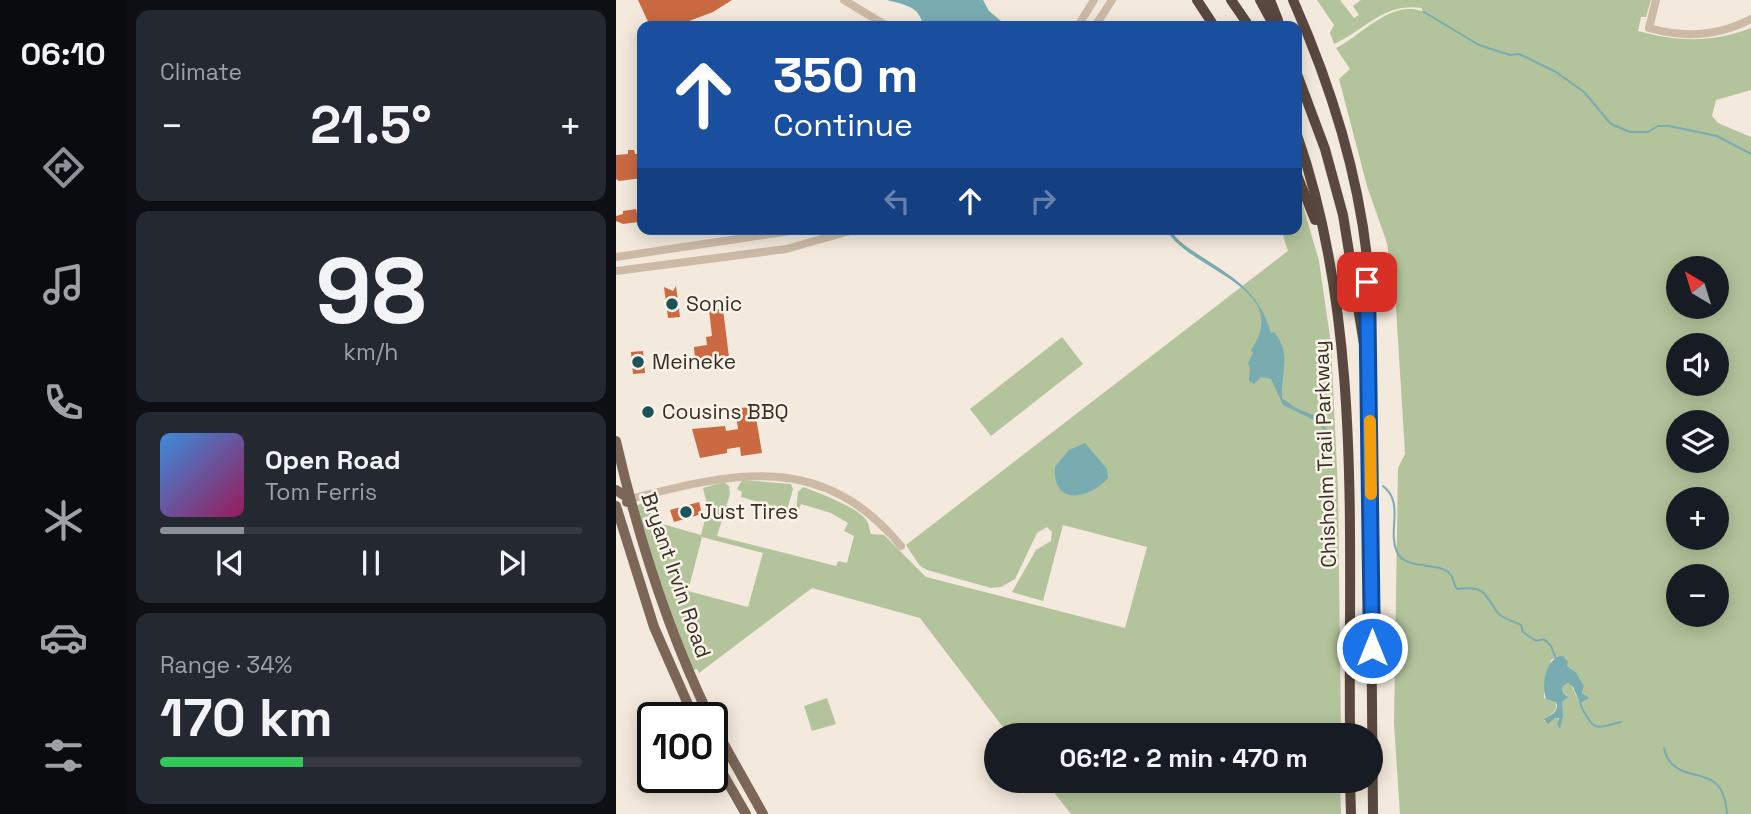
<!DOCTYPE html>
<html lang="en">
<head>
<meta charset="utf-8">
<style>
  :root { --surface:#171b24; --page:#242831; --text:#f1f3f6; --muted:#9ea1a6; --line:#363941; --accent:#8c9099 }
  body { margin:0; font-family:"Space Grotesk",sans-serif; background:var(--page); color:var(--text); height:100vh; display:flex; flex-direction:column; font-size:26px; white-space:nowrap }
  * { box-sizing:border-box; margin:0 }
  p { font-size:23px; color:var(--muted) }
  .icon { flex:none; width:38px; height:38px; fill:none; stroke:currentColor; stroke-width:2; stroke-linecap:round; stroke-linejoin:round }
  .map { position:relative; flex:1; overflow:hidden }
  .side { display:flex; flex-direction:column; gap:10px; padding:10px; background:#0d0f14; width:490px }
  .side>* { flex:none }
  .hud { position:absolute; left:21px; top:21px; width:665px; height:214px; border-radius:14px; box-shadow:0 4px 18px #0003; background:#1a4fa0; color:#fff; overflow:hidden }
  .needle { width:46px; rotate:322deg }
  .controls { position:absolute; left:1050px; top:256px; display:grid; gap:14px }
  .controls a { display:grid; place-items:center; width:63px; height:63px; border-radius:50%; background:var(--surface); box-shadow:0 4px 18px #0003; font-size:35px }
  .speed { position:absolute; left:21px; top:702px; display:flex; gap:14px; font-size:35px; font-weight:700; text-align:center }
  .speed>* { display:grid; place-content:center; width:91px; height:91px; border-radius:50%; background:var(--surface); box-shadow:0 4px 18px #0003; line-height:1 }
  .speed .limit { border:4px solid #111; border-radius:10px; background:#fff; color:#111 }
  .pin { position:absolute; display:grid; place-items:center; width:60px; height:60px; color:#fff; margin:-30px; border-radius:14px; box-shadow:0 4px 10px #0006 }
  .me { position:absolute; width:77px; margin:-38px; rotate:0deg; stroke-linejoin:round; filter:drop-shadow(0 0 5px #0008) }
  .turn { display:flex; align-items:center; gap:24px; height:147px; padding:0 21px; font-size:32px }
  .turn .icon { width:91px; height:91px; stroke-width:2.5 }
  .turn b { display:block; font-size:49px; line-height:60px }
  .lanes { display:flex; align-items:center; height:66px; padding:0 21px; background:#0003; justify-content:center; gap:35px; direction:ltr }
  .lanes .off { opacity:.35 }
  .big { font-size:52px; font-weight:600; line-height:1.1 }
  .side .card { flex:1; display:flex; flex-direction:column; justify-content:center; gap:10px; min-width:0; padding:0 24px; border-radius:14px; background:var(--page) }
  .side .dial { align-items:center; gap:0 }
  .dial b { font-size:91px; line-height:1 }
  .song { display:flex; align-items:center; gap:21px }
  .cover { width:84px; height:84px; border-radius:10px; background:linear-gradient(135deg,hsl(210 70% 55%),hsl(330 70% 35%)) }
  .played { height:7px; border-radius:4px; background:linear-gradient(90deg,var(--accent) 20%,var(--line) 20%) }
  .keys { display:flex; justify-content:space-around; direction:ltr }
  .heat { display:flex; justify-content:space-between; align-items:center; font-size:38px; direction:ltr }
  .charge { height:10px; border-radius:5px; background:linear-gradient(90deg,#34c759 34%,var(--line) 0) }
  .trip { position:absolute; left:368px; top:723px; width:399px; height:70px; border-radius:35px; background:var(--surface); box-shadow:0 4px 18px #0003; font-weight:600; line-height:70px; text-align:center }
  main { display:flex; flex:1; min-height:0 }
  .tab-bar { display:flex; flex-direction:column; width:126px; justify-content:space-around; align-items:center; background:#090b0e; color:var(--muted) }
  .tab-bar .icon { width:49px; height:49px }
  .tab-bar .on { color:var(--accent) }
  .tab-bar b { font-size:32px; color:var(--text) }
  .map>svg:first-child { display:block }
</style>
</head>
<body>
<main>
<nav class="tab-bar">
<b>06:10</b>
<svg class="icon on" aria-label="directions" viewBox="0 0 24 24"><path d="M12 3l9 9-9 9-9-9zM9 14v-3h6M13 9l2 2-2 2"/></svg>
<svg class="icon" aria-label="music" viewBox="0 0 24 24"><path d="M9 18V5l10-2v13"/><circle cx="6" cy="18" r="3"/><circle cx="16" cy="16" r="3"/></svg>
<svg class="icon" aria-label="phone" viewBox="0 0 24 24"><path d="M5 4h4l2 5-3 2q2 4 5 5l2-3 5 2v4C11 20 4 13 5 4z"/></svg>
<svg class="icon" aria-label="climate" viewBox="0 0 24 24"><path d="M12 3v18M4 7l16 10M4 17L20 7"/></svg>
<svg class="icon" aria-label="car" viewBox="0 0 24 24"><path d="M5 17H2v-5l4-1 3-4h7l3 4 3 1v5h-3M9 17h6M6 11h13"/><circle cx="7" cy="17" r="2"/><circle cx="17" cy="17" r="2"/></svg>
<svg class="icon" aria-label="filters" viewBox="0 0 24 24"><path d="M4 7h16M4 17h16"/><circle cx="9" cy="7" r="2"/><circle cx="15" cy="17" r="2"/></svg>
</nav>
<section class="side">
<div class="card"><p>Climate</p>
<div class="heat"><a>−</a><b class="big">21.5°</b><a>+</a></div>
</div>
<div class="card dial"><b>98</b><p>km/h</p></div>
<div class="card">
<div class="song"><i class="cover"></i><div><b>Open Road</b><p>Tom Ferris</p></div></div>
<div class="played"></div>
<div class="keys"><svg class="icon" aria-label="previous" viewBox="0 0 24 24"><path d="M18 5L8 12l10 7zM5 5v14"/></svg><svg class="icon" aria-label="pause" viewBox="0 0 24 24"><path d="M8 5v14M16 5v14"/></svg><svg class="icon" aria-label="next" viewBox="0 0 24 24"><path d="M6 5l10 7-10 7zM19 5v14"/></svg></div>
</div>
<div class="card"><p>Range · 34%</p><b class="big">170 km</b><div class="charge"></div></div>
</section>
<div class="map">
<svg width="1135" height="814" viewBox="0 0 1135 814">
  <rect width="100%" height="100%" fill="#f3e9dc"/>
  <g fill="#b3c39b" fill-rule="evenodd">
    <path d="M701 0H724L738 18 743 15 737 6 745 0H1035L1030 17H1025L1022 31C1062 42 1096 43 1135 28V90L1100 100 1096 116 1102 123 1135 137V814H784L778 723 782 468 789 454 780 307 771 243 751 186 723 79 734 69 720 48C746 35 774 0 806 11V8C768 2 749 30 718 44L714 33 718 25ZM1062 268H1101V306H1062ZM1062 345H1101V383H1062ZM1062 422H1101V460H1062ZM1062 499H1101V537H1062ZM1062 576H1101V614H1062ZM943 656 950 659 951 666 960 672 968 686 966 693 969 695 964 703 955 685 952 683 947 686 946 691 951 695 946 702 945 726 941 717 928 721C931 713 944 714 939 701L928 698V695L935 660Z"/>
    <path d="M681 185 703 261 715 344 722 491 725 735H393L304 618 196 588 83 673 81 669 77 670 48 598 20 506 31 501 36 521 85 535 92 508 87 488 108 482 113 486 114 494 101 536 220 566 222 561 231 563 238 536 228 531 232 523 215 513 185 504 182 512 180 511 182 492 187 487C201 492 247 509 252 523 254 527 253 531 255 534L268 535 310 577 509 628 531 547 447 525 427 601 396 592 420 550 435 541 436 532 431 527 421 533 399 579 385 587 375 588 311 570 304 566 290 545 672 251 665 229H681ZM86 537 147 553 132 607 72 591Z"/>
    <polygon points="446,337 467,364 375,436 354,409"/>
    <polygon points="126,480 175,484 177,489 171,510 125,497 126,492 121,489"/>
    <polygon points="211,698 220,724 196,731 188,706"/>
    <polygon points="429,781 724,781 725,814 455,814"/>
  </g>
  <g fill="#79acb1">
    <path d="M271 0H367L373 11 391 26H307C304 6 289 5 271 0Z"/>
    <path d="M550 229H554C561 241 571 247 583 255 617 277 643 291 655 333L658 332C677 354 664 375 666 398L680 408 702 417 700 421 667 405 655 379 645 377 638 384 633 381 634 368 632 363 637 353 635 350C679 286 572 271 550 229Z"/>
    <path d="M469 443 491 469 492 478C474 499 436 507 439 467L453 450Z"/>
    <path d="M943 656H947L952 662 951 666 960 672 968 686 966 693 973 698 964 703 957 687 952 683 947 686 946 691 952 697 946 702 947 716 944 729 941 724 943 718H939L932 724 928 719C934 715 944 712 940 702L930 699C926 686 928 663 943 656Z"/>
  </g>
  <g fill="none" stroke-linecap="round" stroke-linejoin="round">
    <g stroke="#79acb1" stroke-width="2">
      <polyline points="808,12 863,45 894,55 903,54 940,72 968,92 995,124 1014,132 1032,132 1042,126 1053,126 1101,136 1135,154"/>
      <polyline points="699,420 712,432"/>
      <path d="M767 486C789 503 771 530 781 552 789 571 825 561 835 575 838 579 837 584 841 589 868 586 867 591 881 612 885 618 897 621 905 625L907 632 920 641 928 639 935 646 940 659"/>
      <path d="M964 701C965 709 968 712 972 718 979 733 992 725 1005 722"/>
      <path d="M1048 748C1049 752 1052 760 1055 763 1075 784 1107 763 1111 814"/>
    </g>
  </g>
  <g fill="#cb6a42">
    <polygon points="22,0 116,0 97,12 60,26 34,26"/>
    <polygon points="12,150 18,150 19,154 26,154 26,178 3,181 0,179 0,155 12,154"/>
    <polygon points="20,209 23,222 7,224 0,221 0,216 7,214 7,211"/>
    <polygon points="60,286 64,317 52,318 48,287 57,291"/>
    <polygon points="93,309 107,309 113,357 79,361 78,347 91,345 90,337 96,336"/>
    <polygon points="27,351 29,373 17,374 15,352"/>
    <polygon points="138,406 146,453 125,456 124,447 111,449 111,453 84,458 76,429 109,426 110,431 122,429 119,409"/>
    <polygon points="83,502 86,514 58,522 54,510"/>
  </g>
  <g fill="none" stroke-linecap="round" stroke-linejoin="round">
    <g stroke="#ccbaa7" stroke-width="8">
      <polyline points="228,0 271,26"/>
      <path d="M1040 0 1033 28C1068 38 1103 36 1135 19"/>
      <polyline points="462,26 478,0"/>
      <polyline points="479,26 496,0"/>
      <polyline points="0,257 188,229"/>
      <polyline points="0,271 170,249 241,229"/>
      <path d="M14 499C119 472 206 451 285 546"/>
    </g>
    <g stroke="#7b6658" stroke-width="10">
      <path d="M0 441C22 537 51 629 94 718"/>
      <polyline points="0,490 14,499 11,502"/>
      <polyline points="0,506 38,627 78,718"/>
      <polyline points="96,723 147,814"/>
      <polyline points="96,755 130,814"/>
    </g>
    <g stroke="#59483f" stroke-width="10">
      <polyline points="581,0 598,26"/>
      <polyline points="615,0 633,26"/>
      <polyline points="644,0 658,26"/>
      <polyline points="654,0 662,20"/>
      <path d="M677 0C713 81 741 168 751 257 753 279 752 303 752 326"/>
      <polyline points="681,74 709,149 727,215 753,375 757,814"/>
      <path d="M681 135C747 323 732 538 734 735"/>
      <polyline points="681,175 699,220"/>
      <polyline points="734,780 735,814"/>
    </g>
  </g>
  <g fill="none" stroke-linecap="round" stroke-linejoin="round">
    <g stroke="#114b97" stroke-width="18">
      <polyline id="route" points="751,282 756,648"/>
    </g>
    <use href="#route" stroke="#1a73e8" stroke-width="12"/>
    <polyline stroke="#f59e0b" stroke-width="12" points="754,421 755,494"/>
  </g>
  <g fill="#1b545b" stroke="#faf3e8" stroke-width="2.5">
    <circle cx="56" cy="304" r="7"/>
    <circle cx="22" cy="362" r="7"/>
    <circle cx="32" cy="412" r="7"/>
    <circle cx="70" cy="512" r="7"/>
  </g>
  <g text-anchor="middle" stroke-width="5" stroke-linejoin="round" paint-order="stroke">
    <g font-size="21" fill="#382e28" stroke="#faf3e8" text-anchor="start">
      <text x="70" y="311">Sonic</text>
      <text x="36" y="369">Meineke</text>
      <text x="46" y="419">Cousins BBQ</text>
      <text x="84" y="519">Just Tires</text>
    </g>
    <g font-size="21" fill="#382e28" stroke="#faf3e8">
      <text transform="translate(709 454) rotate(-92)" y="7">Chisholm Trail Parkway</text>
      <text transform="translate(60 575) rotate(71)" y="7">Bryant Irvin Road</text>
    </g>
  </g>
</svg>
<div class="controls">
<a><svg class="needle" viewBox="-14 -14 28 28"><path d="M0-13l5 13h-10z" fill="#e53935"/><path d="M0 13l5-13h-10z" fill="#9ea1a6"/></svg></a>
<a><svg class="icon" aria-label="sound" viewBox="0 0 24 24"><path d="M4 9h4l5-4v14l-5-4H4zM17 9q2 3 0 6"/></svg></a>
<a><svg class="icon" aria-label="layers" viewBox="0 0 24 24"><path d="M12 4l9 5-9 5-9-5zM3 14l9 5 9-5"/></svg></a>
<a>+</a>
<a>−</a>
</div>
<div class="speed"><div class="limit">100</div></div>
<div class="pin" style="left:751px;top:282px;background:#d93025"><svg class="icon" aria-label="arrive" viewBox="0 0 24 24"><path d="M6 21V4h12l-3 4 3 4H6"/></svg></div>
<svg class="me" style="left:756px;top:648px" viewBox="-20 -20 40 40"><circle r="17" fill="#1a73e8" stroke="#fff" stroke-width="3"/><path d="M0-11L8 9 0 5-8 9z" fill="#fff"/></svg>
<div class="trip">06:12 · 2 min · 470 m</div>
<div class="hud">
<div class="turn"><svg class="icon" aria-label="ahead" viewBox="0 0 24 24"><path d="M12 20V5M6 11l6-6 6 6"/></svg><div><b>350 m</b>Continue</div></div>
<div class="lanes"><svg class="icon off" aria-label="left" viewBox="0 0 24 24"><path d="M17 20v-9H6M10 6l-5 5 5 5"/></svg><svg class="icon" aria-label="ahead" viewBox="0 0 24 24"><path d="M12 20V5M6 11l6-6 6 6"/></svg><svg class="icon off" aria-label="right" viewBox="0 0 24 24"><path d="M7 20v-9h11M14 6l5 5-5 5"/></svg></div>
</div>
</div>
</main>
</body>
</html>
